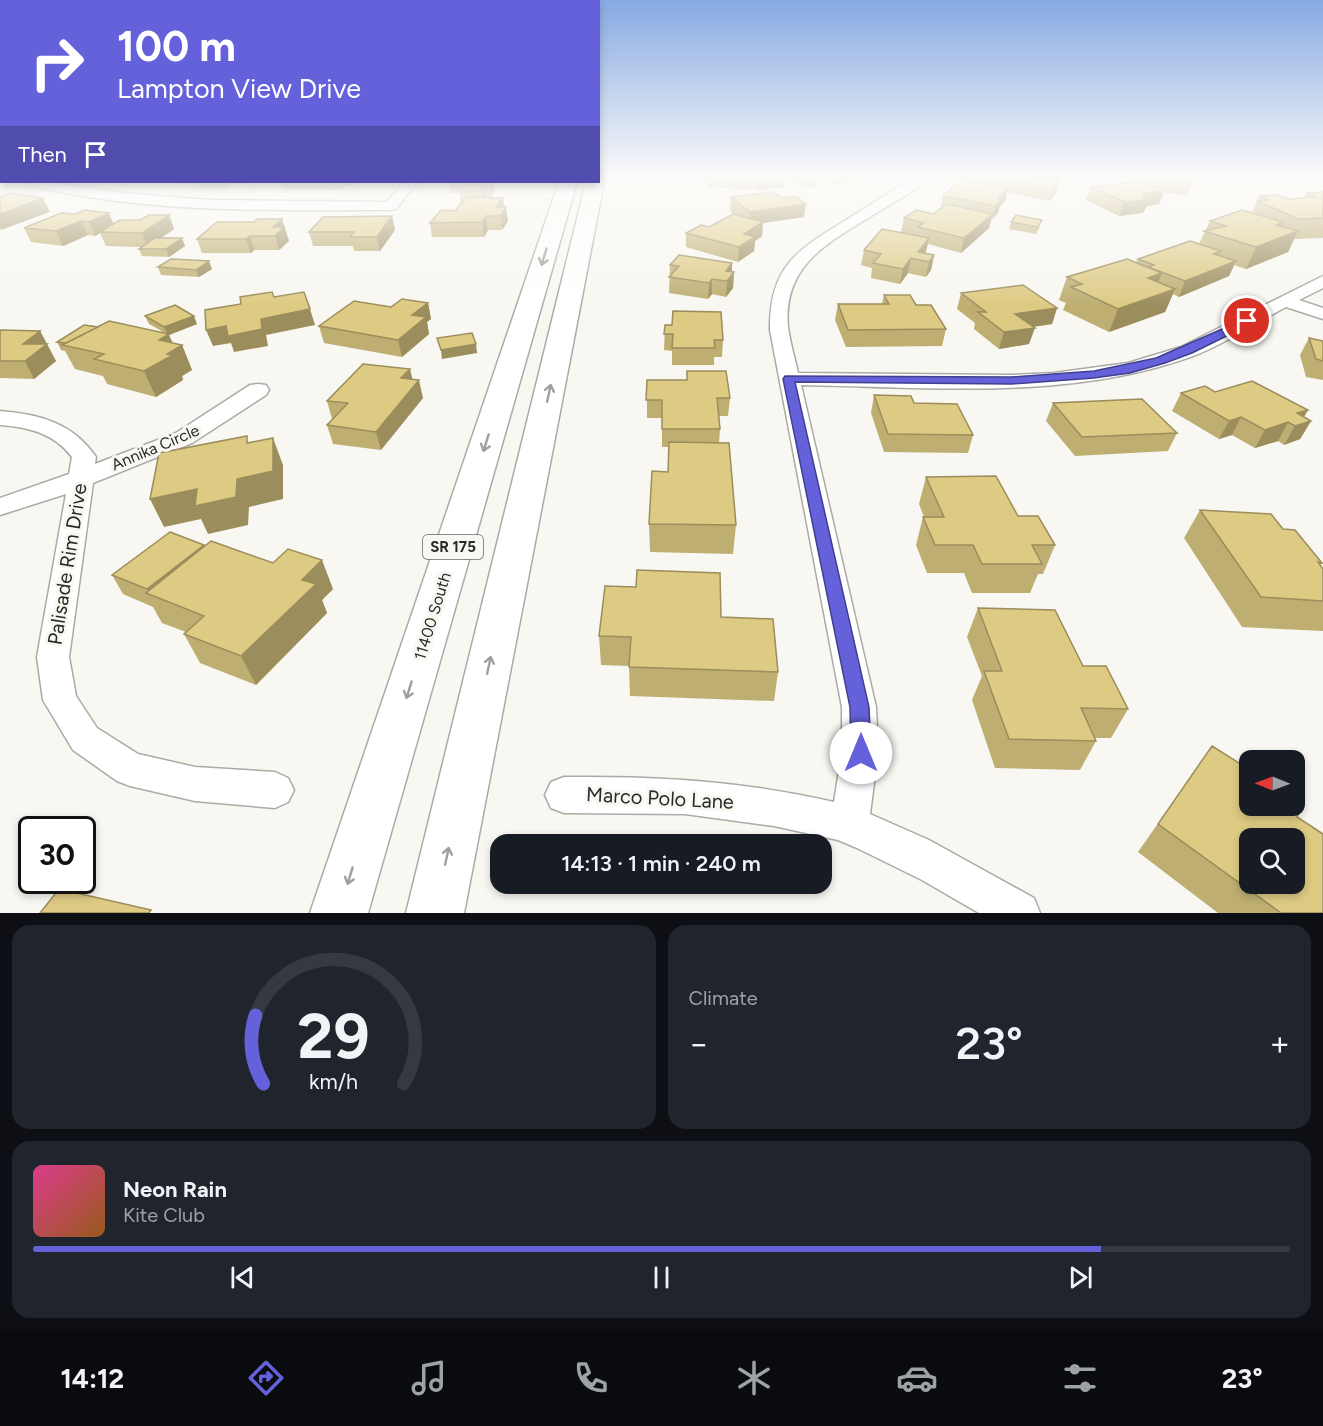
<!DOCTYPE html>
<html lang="en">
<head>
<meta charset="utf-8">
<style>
  :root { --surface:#171b24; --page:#20242c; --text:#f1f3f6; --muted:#9ea1a6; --line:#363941; --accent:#6461da }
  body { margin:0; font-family:Figtree,sans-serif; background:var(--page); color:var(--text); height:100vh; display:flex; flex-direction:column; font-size:22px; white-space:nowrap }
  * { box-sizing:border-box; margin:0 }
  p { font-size:20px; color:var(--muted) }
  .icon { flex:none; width:33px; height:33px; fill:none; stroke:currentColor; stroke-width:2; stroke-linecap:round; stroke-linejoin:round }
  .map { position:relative; height:913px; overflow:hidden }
  .details { display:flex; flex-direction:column; gap:12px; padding:12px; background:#0d0f14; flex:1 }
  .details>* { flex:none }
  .banner { position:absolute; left:0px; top:0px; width:600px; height:183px; box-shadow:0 3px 9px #0003; background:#6461da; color:#fff; overflow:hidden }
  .needle { width:39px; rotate:271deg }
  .controls { position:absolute; left:1239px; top:750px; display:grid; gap:12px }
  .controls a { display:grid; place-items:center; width:66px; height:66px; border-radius:12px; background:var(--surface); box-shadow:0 3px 9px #0003; font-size:30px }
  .speed { position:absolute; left:18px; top:816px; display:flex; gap:12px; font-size:30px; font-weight:700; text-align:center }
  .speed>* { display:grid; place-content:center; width:78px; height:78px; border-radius:50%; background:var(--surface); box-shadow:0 3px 9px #0003; line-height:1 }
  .speed .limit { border:3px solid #111; border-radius:9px; background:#fff; color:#111 }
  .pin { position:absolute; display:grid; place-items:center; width:51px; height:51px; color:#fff; margin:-26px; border:3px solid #fff; border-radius:50%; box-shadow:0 2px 6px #0007 }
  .me { position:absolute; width:66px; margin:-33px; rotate:0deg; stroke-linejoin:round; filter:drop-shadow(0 0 4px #0008) }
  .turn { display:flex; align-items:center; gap:21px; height:126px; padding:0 18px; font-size:27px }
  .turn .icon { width:78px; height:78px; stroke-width:2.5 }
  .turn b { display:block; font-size:42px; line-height:51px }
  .then { display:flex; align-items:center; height:57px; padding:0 18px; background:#0003; gap:12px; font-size:22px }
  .big { font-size:45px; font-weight:600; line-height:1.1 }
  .details .card { flex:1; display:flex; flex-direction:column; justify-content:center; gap:9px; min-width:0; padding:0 21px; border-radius:18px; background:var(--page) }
  .details .dial { align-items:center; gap:0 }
  .dial svg { height:156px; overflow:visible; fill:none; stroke:var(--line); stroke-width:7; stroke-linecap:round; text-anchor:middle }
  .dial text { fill:var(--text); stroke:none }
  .song { display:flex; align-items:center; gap:18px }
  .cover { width:72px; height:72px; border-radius:9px; background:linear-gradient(135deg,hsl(330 70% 55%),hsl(30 70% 35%)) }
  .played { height:6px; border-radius:3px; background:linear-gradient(90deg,var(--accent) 85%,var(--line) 85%) }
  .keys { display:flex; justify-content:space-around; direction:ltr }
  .heat { display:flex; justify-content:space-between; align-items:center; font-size:33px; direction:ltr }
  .details .tiles { flex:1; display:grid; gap:12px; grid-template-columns:1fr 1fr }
  .card:last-child { grid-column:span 2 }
  .trip { position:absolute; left:490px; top:834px; width:342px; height:60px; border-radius:18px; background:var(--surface); box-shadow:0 3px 9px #0003; font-weight:600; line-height:60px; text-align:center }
  .menu { display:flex; height:96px; justify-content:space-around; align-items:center; background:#090b0e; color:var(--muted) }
  .menu .icon { width:42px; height:42px }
  .menu .selected { color:var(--accent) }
  .menu b { font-size:27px; color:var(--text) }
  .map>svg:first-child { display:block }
</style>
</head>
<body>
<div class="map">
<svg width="1323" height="913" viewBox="0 0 1323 913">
  <rect width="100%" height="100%" fill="#f8f7f1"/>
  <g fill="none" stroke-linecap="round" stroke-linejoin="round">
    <g stroke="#acaaa5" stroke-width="3">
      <g id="street">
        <path d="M913 178H928C918 190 900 198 886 207 838 238 782 259 788 327 790 343 795 358 798 373L1011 375 1054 373 1128 363 1181 347 1323 276V288L1299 300 1323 308V319L1286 307C1256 323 1225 344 1193 356 1070 401 930 387 801 385L876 707 878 752 870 814 929 840 1034 898 1040 913H979L922 880 857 848 838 840 774 826 685 814 564 813 551 808 545 795 551 782 564 777C661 776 740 781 834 802L842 752V707L770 330C769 267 797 250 846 220 868 206 891 192 913 178Z"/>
        <path d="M27 182H51L122 193 211 200 387 202 404 182H417L396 209 391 210C270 210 147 214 29 185Z"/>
        <path d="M258 384 266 385 269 390 266 395 192 443 93 483 69 657 76 696 97 728 138 754 195 767 275 772 288 778 294 790 288 802 275 808 195 801 130 786 117 781 73 750 43 700 37 657 66 494 0 515V498L69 474 72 457C54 433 28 427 0 425V411C39 414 73 423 96 457L95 464 176 433 250 385Z"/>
      </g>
    </g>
    <g stroke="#acaaa5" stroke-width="3">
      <g id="primary">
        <polygon points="598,178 604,182 464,913 406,913 586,182 598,182"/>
        <polygon points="559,182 577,182 368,913 310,913"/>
      </g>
    </g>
    <use href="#street" fill="#fff" fill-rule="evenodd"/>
    <use href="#primary" fill="#fff" fill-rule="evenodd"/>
  </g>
  <g fill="#beae71">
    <polygon points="707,178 784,178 783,187 757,190 707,187"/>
    <polygon points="785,178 851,178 850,181 838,184 825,179 817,181 816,186 809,188"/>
    <polygon points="970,178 1046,178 1056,193 1049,201 1007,192 1005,201 1000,206 998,213 992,219 991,219 989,228 961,253 928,244 925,253 934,255 931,270 926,277 908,273 900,284 871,278 872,268 861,265 864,250 901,232 904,218 933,214 940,209 943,196 970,181"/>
    <polygon points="1151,178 1192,182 1187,195 1163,193 1159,204 1147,206 1143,213 1119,216 1086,200 1091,187 1149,185"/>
    <polygon points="172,182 250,182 247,184 234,183 224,189 201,188 199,184 172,183"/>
    <polygon points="281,182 356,182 353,185 346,185 340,190 283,189"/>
    <polygon points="449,182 493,182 494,190 491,197 485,197 503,198 504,207 508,221 502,230 488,230 484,237 432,237 430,223 455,211 461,204 460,193 451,193"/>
    <polygon points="1323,192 1323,238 1294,239 1288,252 1246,269 1234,265 1229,276 1179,297 1173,294 1165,312 1109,332 1063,310 1066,303 1059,300 1067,277 1136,263 1138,259 1199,244 1210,221 1252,213 1259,196 1288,199 1304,198 1306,193"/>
    <polygon points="731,197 804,217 763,223 762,236 755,241 754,251 738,262 686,247 686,233 709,227 736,215 730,211"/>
    <polygon points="61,213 114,223 169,215 174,229 161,238 185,246 169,257 142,256 139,249 141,247 106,246 100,233 95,236 88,235 63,246 31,242 24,228"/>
    <polygon points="392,216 395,230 380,251 354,251 353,246 313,246 309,232"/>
    <polygon points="282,219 289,241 279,250 254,250 251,253 202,253 197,239 254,222"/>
    <polygon points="1011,222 1040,227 1036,234 1009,229"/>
    <polygon points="670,265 734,272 733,288 726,297 712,294 708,299 669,293"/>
    <polygon points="158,267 212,269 199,277 161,275"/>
    <polygon points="961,293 1057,308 1052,324 1033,327 1029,344 999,349 974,329 975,323 957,309"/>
    <polygon points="884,295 916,305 946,329 942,346 846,347 835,320 838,304 882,304"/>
    <polygon points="428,303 431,319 427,322 429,334 402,357 324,343 319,326 391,307"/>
    <polygon points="145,316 197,324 169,335 173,343 182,345 192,370 182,376 183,380 156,397 107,384 103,376 75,369 65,351 61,350 57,342 165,333 149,324"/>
    <polygon points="665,325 723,340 722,357 714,357 714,365 672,365 672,351 664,350"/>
    <polygon points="0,330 40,331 56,361 34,379 0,378"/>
    <polygon points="1309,338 1323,341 1323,380 1306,377 1300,355"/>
    <polygon points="410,369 412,379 423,398 381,450 333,444 327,425 334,419 332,419 327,401"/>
    <polygon points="647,380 730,398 728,416 719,416 720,429 719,443 736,525 733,554 650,552 649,524 668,472 669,447 662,447 662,418 647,418"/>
    <polygon points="1215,392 1308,410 1304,417 1311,421 1300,439 1284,445 1278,441 1255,448 1232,435 1219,439 1172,411 1181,393"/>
    <polygon points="874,395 914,403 973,435 968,453 884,452 871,413"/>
    <polygon points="1053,403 1177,433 1168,451 1075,456 1046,421"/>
    <polygon points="926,477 1018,516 1055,545 1043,574 1038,574 1030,593 972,593 964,573 927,573 916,545 923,517 924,517 919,504"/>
    <polygon points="1200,510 1283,529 1322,563 1320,566 1323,569 1323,631 1242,627 1184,538"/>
    <polygon points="204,545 204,546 333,589 322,600 327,613 256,685 200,663 184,634 186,632 162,623 153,607 123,594 112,575"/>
    <polygon points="978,608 1083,666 1128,709 1111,738 1095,738 1096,741 1080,770 995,768 972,700 982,676 967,637"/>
    <polygon points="721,617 778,672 774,701 630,696 629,666 601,665 599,636"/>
    <polygon points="1212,746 1297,817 1323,913 1218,913 1138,852"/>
  </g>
  <g fill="#9b8d5c">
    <polygon points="758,178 784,178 783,187 757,190"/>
    <polygon points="811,178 825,178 825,179 817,181 816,186 809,188"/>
    <polygon points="838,178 851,178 850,181 838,184"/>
    <polygon points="1060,180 1056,193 1049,201 1053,188"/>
    <polygon points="222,182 233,182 234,183 224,189"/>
    <polygon points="338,182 345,182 346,185 340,190"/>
    <polygon points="491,182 493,182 494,190 491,197 490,184"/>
    <polygon points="483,184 485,197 483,203 481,190"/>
    <polygon points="1008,188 1005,201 1000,206 998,213 992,219 998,198"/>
    <polygon points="1164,191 1159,204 1147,206 1143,213 1119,216 1124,202 1144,193"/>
    <polygon points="43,198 50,212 1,230 0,227 0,214"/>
    <polygon points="503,198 504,211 506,207 508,221 502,230 501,216 496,207"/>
    <polygon points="806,204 804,217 763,223 762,236 755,241 754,251 738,262 739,247 744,234 749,225 750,212"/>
    <polygon points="109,213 115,227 100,232 100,233 95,236 89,222"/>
    <polygon points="993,214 989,228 961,253 964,238"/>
    <polygon points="169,215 174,229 148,247 142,233"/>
    <polygon points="392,216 395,230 380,251 377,237"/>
    <polygon points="486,216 488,230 484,237 482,222"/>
    <polygon points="282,219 289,241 279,250 273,227"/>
    <polygon points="81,221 88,235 63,246 56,231"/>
    <polygon points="1283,222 1274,241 1298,231 1288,252 1246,269 1256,247 1276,225"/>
    <polygon points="250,236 254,250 251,253 246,239"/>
    <polygon points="182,238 185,246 169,257 166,249"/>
    <polygon points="929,238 926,252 920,260 918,252"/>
    <polygon points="934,255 931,270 926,277 929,262"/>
    <polygon points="911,258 908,273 900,284 903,269"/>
    <polygon points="209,261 212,269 199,277 196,270"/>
    <polygon points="1236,261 1229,276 1179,297 1185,281"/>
    <polygon points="732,263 732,275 734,272 733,288 726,297 727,281 726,271"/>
    <polygon points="1162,273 1153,295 1148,278"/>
    <polygon points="712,279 712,294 708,299 709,283"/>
    <polygon points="1175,289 1165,312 1109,332 1118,309"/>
    <polygon points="428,303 431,319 427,322 429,334 402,357 398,340 412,315"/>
    <polygon points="1057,308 1052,324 1010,330 1015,314"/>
    <polygon points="310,309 315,325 266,335 268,346 234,352 231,343 213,346 206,330"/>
    <polygon points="194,316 197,324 169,335 175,349 182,345 192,370 182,376 183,380 156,397 144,371 159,340 168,335 164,327"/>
    <polygon points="1035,328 1029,344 999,349 1004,332"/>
    <polygon points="40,331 56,361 34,379 25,361 23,344"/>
    <polygon points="476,344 477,353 442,359 441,350"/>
    <polygon points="410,369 414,386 401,378"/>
    <polygon points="419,380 423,398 381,450 376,432"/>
    <polygon points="1308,410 1299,425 1311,421 1300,439 1284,445 1295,426 1297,413"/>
    <polygon points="1241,417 1232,435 1219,439 1229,421"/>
    <polygon points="1288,422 1278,441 1255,448 1265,430"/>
    <polygon points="273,438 283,465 283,499 249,507 248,525 208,534 201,519 164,527 150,499 237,479"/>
    <polygon points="204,545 213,565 150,595 147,589"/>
    <polygon points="322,560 333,589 322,600 327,613 256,685 241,656 302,580"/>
  </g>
  <g fill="#ddca83" stroke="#9b8d5c" stroke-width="1.5" fill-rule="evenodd">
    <polygon points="1002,178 1047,178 1060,180 1053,188"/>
    <polygon points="1151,178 1194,178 1192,182"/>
    <polygon points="961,179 1008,188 998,198 1002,199 996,206 943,196"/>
    <polygon points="1141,181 1164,191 1144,193 1150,196 1142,197 1148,200 1124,202 1091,187"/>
    <polygon points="463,182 491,182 490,184 483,184 481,190 459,190"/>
    <polygon points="773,192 782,198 795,196 806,204 750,212 731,197"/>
    <polygon points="1323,192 1323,218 1298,219 1258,201 1269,200 1259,196 1278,195 1288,199 1316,197 1306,193"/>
    <polygon points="11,193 43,198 0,214 0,197"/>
    <polygon points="466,197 503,198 496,207 506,207 501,216 486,216 482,222 430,223 441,210 455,211"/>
    <polygon points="947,204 993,214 964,238 918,227 924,223 904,218 916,210 933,214"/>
    <polygon points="85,210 109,213 89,222 81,221 56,231 24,228 61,213 75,214"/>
    <polygon points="1242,210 1283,222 1276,225 1298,231 1256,247 1204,231 1226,226 1210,221"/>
    <polygon points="733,214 763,222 744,234 755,237 739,247 686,233 701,225 709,227"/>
    <polygon points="149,215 169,215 142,233 100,232 120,220 140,220"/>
    <polygon points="1016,215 1042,220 1038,227 1011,222"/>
    <polygon points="392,216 377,237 350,237 354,232 309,232 323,217"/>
    <polygon points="257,219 282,219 273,227 284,227 275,236 250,236 246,239 197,239 217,222 254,222"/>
    <polygon points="882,229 929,238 918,252 934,255 929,262 911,258 903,269 873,263 881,254 864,250"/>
    <polygon points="155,238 182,238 166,249 139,249"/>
    <polygon points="1190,241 1221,251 1214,254 1236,261 1185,281 1148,267 1154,265 1138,259"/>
    <polygon points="679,255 732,263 726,271 734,272 727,281 712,279 709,283 669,277 679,266 670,265"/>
    <polygon points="171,259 209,261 196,270 158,267"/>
    <polygon points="1127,259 1162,273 1148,278 1175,289 1118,309 1071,287 1082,284 1067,277"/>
    <polygon points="1023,285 1057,308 1015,314 1035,328 1004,332 978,312 986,312 961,293"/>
    <polygon points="272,292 274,297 304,292 310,309 261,319 262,329 228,336 226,326 206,330 205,310 241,304 240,297"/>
    <polygon points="884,295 910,295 916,305 931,305 946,329 848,330 838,304 889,304"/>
    <polygon points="402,299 428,303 412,315 426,317 398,340 319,326 354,301 391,307"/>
    <polygon points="175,305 194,316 164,327 145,316"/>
    <polygon points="673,311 721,312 723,340 714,340 715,348 672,348 673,334 664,334 665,325 672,325"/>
    <polygon points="109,321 169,334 159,340 182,345 167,354 173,355 144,371 94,359 104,354 62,345"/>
    <polygon points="84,325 98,327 66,343 57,342"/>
    <polygon points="0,330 40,331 23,344 47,344 25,361 0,361"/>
    <polygon points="472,333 476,344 441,350 437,338"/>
    <polygon points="1309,338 1323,341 1323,361 1316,359"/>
    <polygon points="363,364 410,369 401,378 419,380 376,432 327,425 348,403 327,401"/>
    <polygon points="687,371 726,371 730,398 717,398 720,429 662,429 662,400 646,400 647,380 687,380"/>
    <polygon points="1252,381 1308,410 1297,413 1311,421 1295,426 1288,422 1265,430 1241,417 1229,421 1181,393 1205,386 1215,392"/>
    <polygon points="874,395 911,396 914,403 957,404 973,435 888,434"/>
    <polygon points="1142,399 1177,433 1082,437 1053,403"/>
    <polygon points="247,436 247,443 273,438 273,471 237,479 236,497 195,506 197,489 150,499 159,453"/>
    <polygon points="669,442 729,443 736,525 649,524 652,471 668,472"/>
    <polygon points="996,476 1018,516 1038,516 1055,545 1032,545 1042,564 982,564 973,545 935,545 923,517 944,517 926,477"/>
    <polygon points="1200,510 1271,514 1283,529 1295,530 1322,563 1318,562 1323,569 1323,601 1261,597"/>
    <polygon points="170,532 204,545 147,589 112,575"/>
    <polygon points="211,541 273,563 288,549 322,560 302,580 316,584 241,656 184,634 204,616 146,593"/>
    <polygon points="637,570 720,573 721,617 773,619 778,672 629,667 631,637 599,636 605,586 636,587"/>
    <polygon points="978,608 1055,610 1083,666 1106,666 1128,709 1081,708 1096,741 1009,739 984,671 1002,671"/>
    <path d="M1212 746 1250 770V806H1294V798L1304 804 1297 817 1323 834V913H1281L1158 824ZM1250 838H1294V884H1250Z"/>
    <polygon points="59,889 151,910 149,913 40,913"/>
  </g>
  <defs><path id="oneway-shaft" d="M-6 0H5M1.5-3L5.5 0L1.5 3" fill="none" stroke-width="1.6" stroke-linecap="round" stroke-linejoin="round" transform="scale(1.5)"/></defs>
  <g stroke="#9f9f9e">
    <use href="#oneway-shaft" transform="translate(544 257) rotate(107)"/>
    <use href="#oneway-shaft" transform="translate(549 393) rotate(-78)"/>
    <use href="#oneway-shaft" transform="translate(486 443) rotate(107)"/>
    <use href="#oneway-shaft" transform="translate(489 665) rotate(-78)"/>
    <use href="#oneway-shaft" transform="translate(409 690) rotate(107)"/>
    <use href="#oneway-shaft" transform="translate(447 856) rotate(-78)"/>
    <use href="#oneway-shaft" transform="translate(350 876) rotate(107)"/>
  </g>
  <linearGradient id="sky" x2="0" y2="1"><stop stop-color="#87aae3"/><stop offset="0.58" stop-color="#fcfbf9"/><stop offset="1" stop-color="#fcfbf9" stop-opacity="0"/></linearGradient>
  <rect width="1323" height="306" fill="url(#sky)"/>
  <polygon fill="#6461da" stroke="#413f8e" stroke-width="1.5" points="1247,318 1251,319 1251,324 1192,353 1165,363 1130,373 1094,378 1011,384 795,382 869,707 871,753 868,759 861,762 854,759 851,753 850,707 783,379 785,376 1011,377 1094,371 1156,358"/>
  <g text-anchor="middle" stroke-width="6" stroke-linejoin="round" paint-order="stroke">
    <rect fill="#f8f7f1" stroke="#686864" stroke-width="1.5" x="423" y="535" width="60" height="24" rx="4.5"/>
    <g font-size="15" font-weight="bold" fill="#2a2a27">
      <text x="453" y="552">SR 175</text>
    </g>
    <g font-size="16" fill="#2a2a27" stroke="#f8f7f1">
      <text transform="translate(155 447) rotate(-23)" y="6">Annika Circle</text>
      <text transform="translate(432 616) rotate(-73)" y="6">11400 South</text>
    </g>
    <g font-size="20" fill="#2a2a27" stroke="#f8f7f1">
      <text transform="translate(67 564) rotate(-81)" y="7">Palisade Rim Drive</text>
      <text transform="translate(660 798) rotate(3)" y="7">Marco Polo Lane</text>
    </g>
  </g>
</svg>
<div class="controls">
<a><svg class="needle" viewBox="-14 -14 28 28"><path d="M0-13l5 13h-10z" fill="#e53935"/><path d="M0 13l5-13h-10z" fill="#9ea1a6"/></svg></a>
<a><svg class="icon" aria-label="search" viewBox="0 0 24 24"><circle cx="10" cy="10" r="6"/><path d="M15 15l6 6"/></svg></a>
</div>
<div class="speed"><div class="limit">30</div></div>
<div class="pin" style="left:1247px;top:321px;background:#d93025"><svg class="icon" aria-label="arrive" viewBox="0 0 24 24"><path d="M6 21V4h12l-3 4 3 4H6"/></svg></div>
<svg class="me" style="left:861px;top:753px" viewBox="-20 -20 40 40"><circle r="19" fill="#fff"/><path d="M0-13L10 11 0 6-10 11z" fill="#6461da"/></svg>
<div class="trip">14:13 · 1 min · 240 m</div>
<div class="banner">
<div class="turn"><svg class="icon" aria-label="right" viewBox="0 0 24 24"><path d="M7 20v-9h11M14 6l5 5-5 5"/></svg><div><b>100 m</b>Lampton View Drive</div></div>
<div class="then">Then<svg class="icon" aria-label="arrive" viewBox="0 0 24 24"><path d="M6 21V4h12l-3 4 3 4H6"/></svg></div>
</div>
</div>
<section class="details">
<div class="tiles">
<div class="card dial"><svg viewBox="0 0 100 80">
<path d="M14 69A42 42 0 1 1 86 69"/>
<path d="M14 69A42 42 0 0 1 10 34" stroke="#6461da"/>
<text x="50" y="56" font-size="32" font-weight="700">29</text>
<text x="50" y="72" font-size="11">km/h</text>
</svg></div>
<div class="card"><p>Climate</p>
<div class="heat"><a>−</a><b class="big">23°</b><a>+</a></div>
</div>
<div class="card">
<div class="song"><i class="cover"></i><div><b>Neon Rain</b><p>Kite Club</p></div></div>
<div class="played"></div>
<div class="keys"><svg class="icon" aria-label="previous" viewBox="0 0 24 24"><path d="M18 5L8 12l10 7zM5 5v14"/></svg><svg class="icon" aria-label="pause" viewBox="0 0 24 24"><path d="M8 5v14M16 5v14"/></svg><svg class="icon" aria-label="next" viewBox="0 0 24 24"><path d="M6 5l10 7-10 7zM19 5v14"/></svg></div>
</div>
</div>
</section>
<nav class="menu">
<b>14:12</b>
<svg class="icon selected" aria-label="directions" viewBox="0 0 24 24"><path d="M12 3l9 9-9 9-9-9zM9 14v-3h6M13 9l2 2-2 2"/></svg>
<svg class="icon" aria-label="music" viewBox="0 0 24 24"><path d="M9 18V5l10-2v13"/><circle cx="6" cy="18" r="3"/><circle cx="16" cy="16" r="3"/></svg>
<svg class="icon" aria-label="phone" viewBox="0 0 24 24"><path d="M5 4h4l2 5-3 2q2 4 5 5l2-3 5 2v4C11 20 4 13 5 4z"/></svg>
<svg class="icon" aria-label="climate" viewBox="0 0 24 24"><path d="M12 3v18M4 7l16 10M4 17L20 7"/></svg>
<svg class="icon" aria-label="car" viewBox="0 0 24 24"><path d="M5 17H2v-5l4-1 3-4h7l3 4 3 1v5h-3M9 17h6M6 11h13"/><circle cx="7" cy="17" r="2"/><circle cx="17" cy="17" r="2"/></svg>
<svg class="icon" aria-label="filters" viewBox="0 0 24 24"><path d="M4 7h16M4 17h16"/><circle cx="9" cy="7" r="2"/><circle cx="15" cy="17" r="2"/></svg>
<b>23°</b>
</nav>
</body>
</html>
